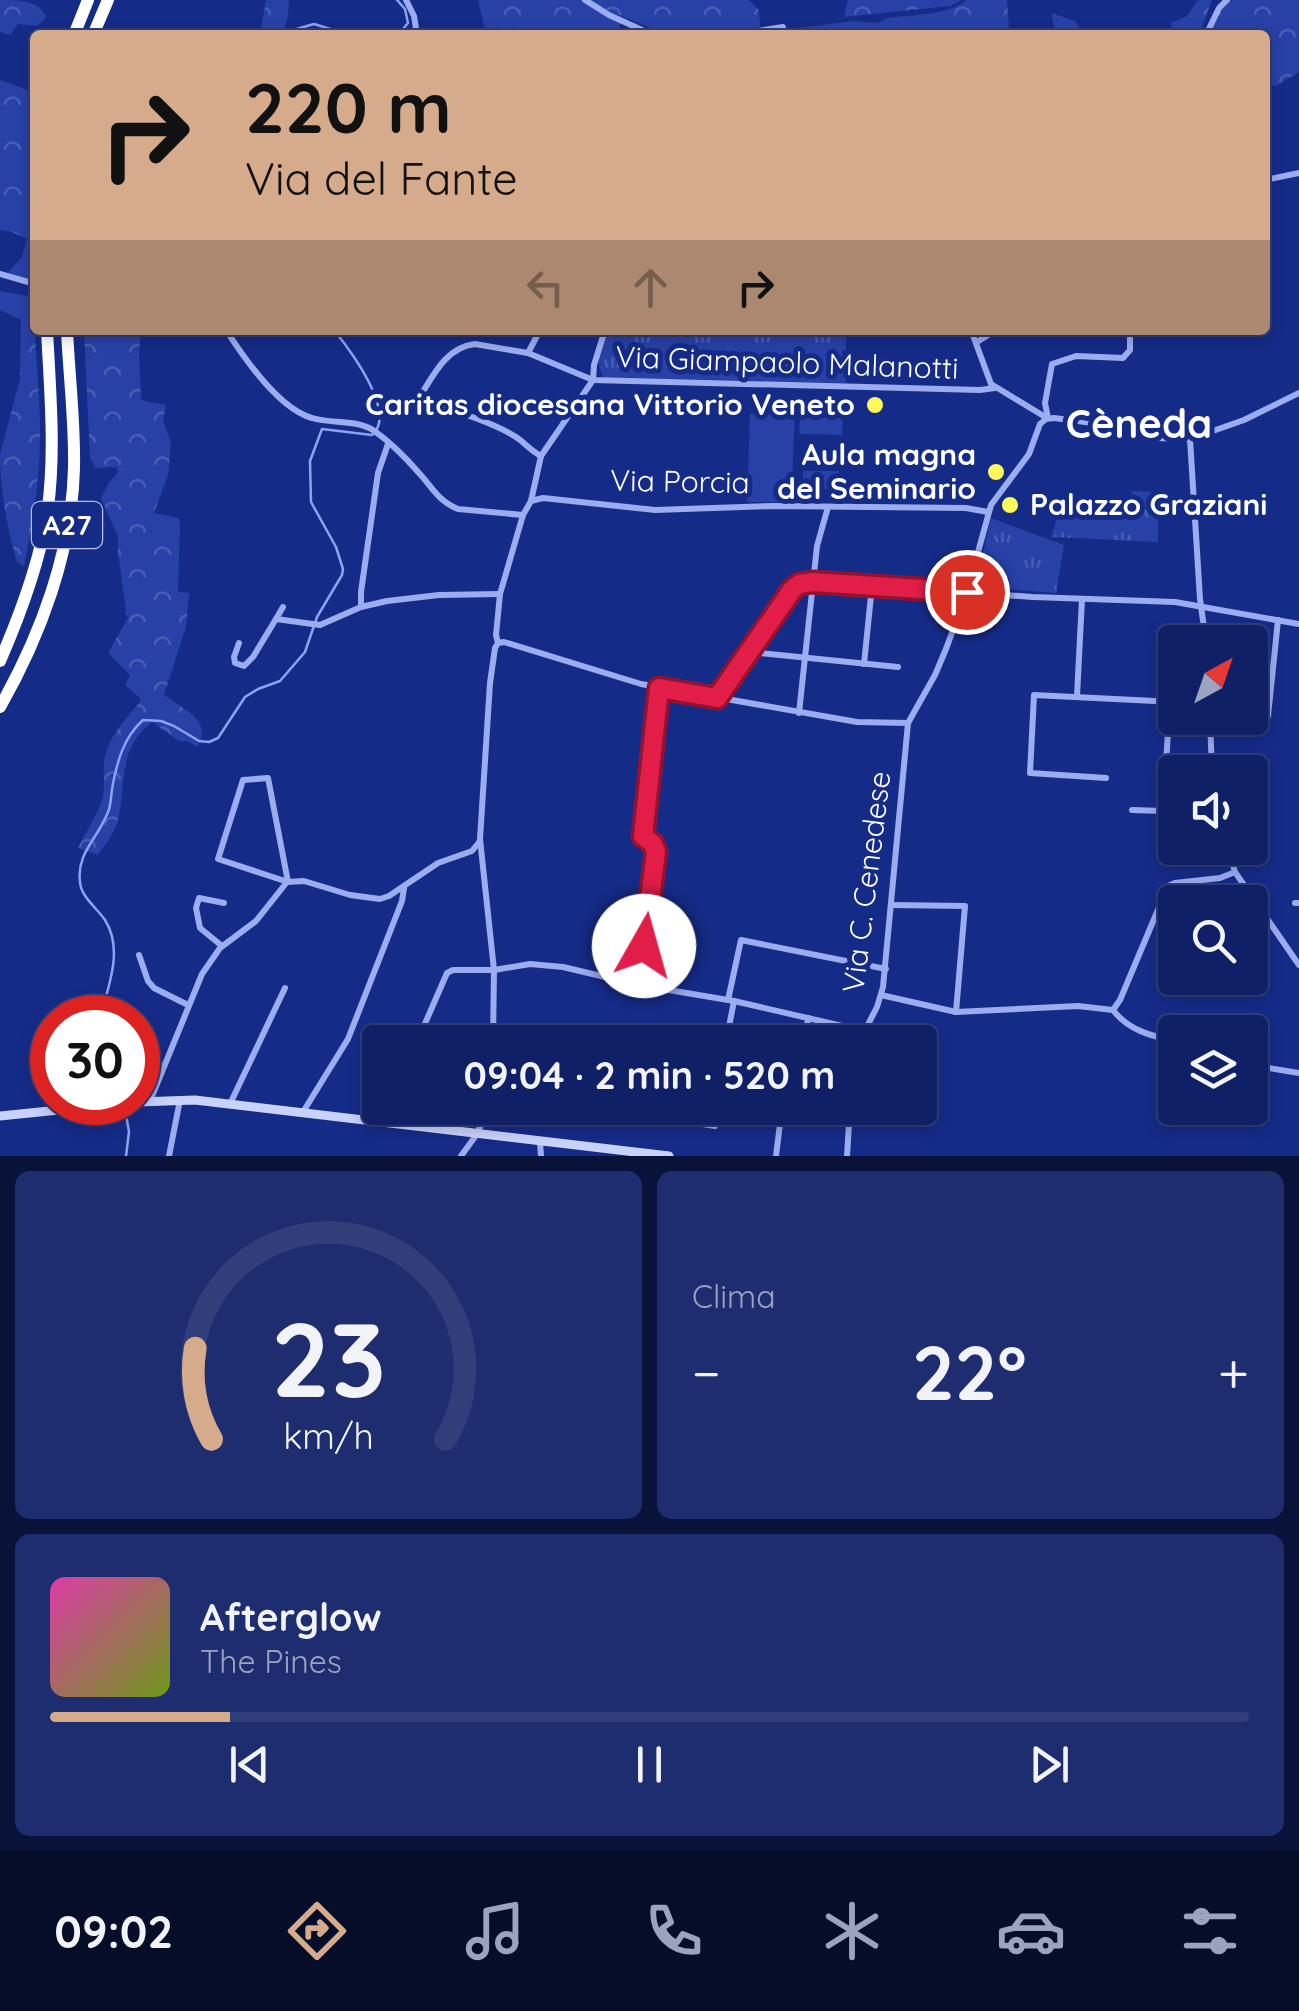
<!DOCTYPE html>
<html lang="it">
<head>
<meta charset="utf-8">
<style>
  :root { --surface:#102066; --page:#1e2d6f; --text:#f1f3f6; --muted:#9ca3bf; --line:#303e7a; --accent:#d6ab8b }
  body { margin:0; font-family:Quicksand,sans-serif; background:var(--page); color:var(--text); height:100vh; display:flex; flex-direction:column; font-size:38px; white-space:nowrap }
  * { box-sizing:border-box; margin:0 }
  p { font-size:32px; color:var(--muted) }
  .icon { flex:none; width:55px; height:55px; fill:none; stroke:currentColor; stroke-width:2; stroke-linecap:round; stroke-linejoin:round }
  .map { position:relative; height:1156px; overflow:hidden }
  .details { display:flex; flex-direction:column; gap:15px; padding:15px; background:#091238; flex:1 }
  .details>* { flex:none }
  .banner { position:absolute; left:30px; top:30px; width:1240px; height:305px; border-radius:10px; box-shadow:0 5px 15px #0003,0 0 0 2px var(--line); background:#d6ab8b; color:#111; overflow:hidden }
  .needle { width:65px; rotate:40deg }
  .tools { position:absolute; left:1158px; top:625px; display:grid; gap:20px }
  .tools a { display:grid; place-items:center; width:110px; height:110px; border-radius:10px; background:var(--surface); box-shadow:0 5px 15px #0003,0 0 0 2px var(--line); font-size:50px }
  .speed { position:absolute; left:30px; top:995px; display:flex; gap:20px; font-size:50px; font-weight:700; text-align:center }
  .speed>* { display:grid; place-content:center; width:130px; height:130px; border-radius:50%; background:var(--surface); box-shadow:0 5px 15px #0003,0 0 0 2px var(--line); line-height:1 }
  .speed .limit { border:15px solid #d22; background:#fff; color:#111 }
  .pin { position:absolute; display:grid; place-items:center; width:85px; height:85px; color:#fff; margin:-42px; border:5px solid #fff; border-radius:50%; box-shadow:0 2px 10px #0007 }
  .me { position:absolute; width:110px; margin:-55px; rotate:7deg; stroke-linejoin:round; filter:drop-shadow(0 0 8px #0008) }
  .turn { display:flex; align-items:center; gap:35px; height:210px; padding:0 50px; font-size:45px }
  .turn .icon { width:130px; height:130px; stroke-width:2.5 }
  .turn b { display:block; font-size:70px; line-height:85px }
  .lanes { display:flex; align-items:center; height:95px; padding:0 50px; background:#0003; justify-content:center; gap:50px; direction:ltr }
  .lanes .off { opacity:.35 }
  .big { font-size:75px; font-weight:800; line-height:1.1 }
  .details .widget { flex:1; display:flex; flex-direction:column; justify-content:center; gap:15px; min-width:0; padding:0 35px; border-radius:15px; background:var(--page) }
  .details .dial { align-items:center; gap:0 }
  .dial svg { height:260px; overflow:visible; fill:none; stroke:var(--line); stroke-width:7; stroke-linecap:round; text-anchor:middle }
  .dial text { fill:var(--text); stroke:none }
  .song { display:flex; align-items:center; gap:30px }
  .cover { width:120px; height:120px; border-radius:15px; background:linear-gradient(135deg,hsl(320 70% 55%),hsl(80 70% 35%)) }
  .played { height:10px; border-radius:5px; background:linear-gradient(90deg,var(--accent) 15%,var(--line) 15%) }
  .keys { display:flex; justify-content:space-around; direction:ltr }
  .heat { display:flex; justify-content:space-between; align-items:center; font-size:55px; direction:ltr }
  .details .tiles { flex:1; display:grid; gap:15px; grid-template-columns:1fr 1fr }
  .widget:last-child { grid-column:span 2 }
  .trip { position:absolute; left:362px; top:1025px; width:575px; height:100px; border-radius:10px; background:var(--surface); box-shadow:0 5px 15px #0003,0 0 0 2px var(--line); font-weight:800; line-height:100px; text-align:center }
  .tabs { display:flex; height:160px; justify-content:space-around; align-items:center; background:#060d29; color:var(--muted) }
  .tabs .icon { width:70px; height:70px }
  .tabs .selected { color:var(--accent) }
  .tabs b { font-size:45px; color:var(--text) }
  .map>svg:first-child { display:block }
</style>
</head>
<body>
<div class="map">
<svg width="1299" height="1156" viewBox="0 0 1299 1156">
  <defs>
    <pattern id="grass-tufts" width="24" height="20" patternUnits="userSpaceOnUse" patternTransform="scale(2.5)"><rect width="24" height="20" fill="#2741a7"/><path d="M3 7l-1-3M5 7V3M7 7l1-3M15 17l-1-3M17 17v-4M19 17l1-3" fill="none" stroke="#475eb4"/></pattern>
    <pattern id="forest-crowns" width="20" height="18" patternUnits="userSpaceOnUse" patternTransform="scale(2.5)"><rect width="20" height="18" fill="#2741a7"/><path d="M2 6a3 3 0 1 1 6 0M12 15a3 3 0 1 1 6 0" fill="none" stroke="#475eb4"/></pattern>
  </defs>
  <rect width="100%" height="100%" fill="#152b88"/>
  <g fill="url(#grass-tufts)">
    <path d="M608 330H846V350L842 351 847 383 603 377C595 359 598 347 608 330Z"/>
    <polygon points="1132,491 1158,492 1158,542 1051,537 1059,512 1116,518 1135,516"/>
    <polygon points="991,518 1064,545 1056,593 980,587 976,585"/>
  </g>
  <g fill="url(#forest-crowns)">
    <path d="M0 0C19 0 41 0 46 18L37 26 18 24 10 35 0 32Z"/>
    <polygon points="266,0 289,0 288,16 283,35 260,35"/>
    <polygon points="478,0 583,0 621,19 619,35 548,35 542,30 526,35 512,27 506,31 498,27 486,34"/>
    <polygon points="589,0 749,0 759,10 760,27 719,35 668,35 601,8"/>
    <polygon points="848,0 962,0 950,6 844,17"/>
    <path d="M966 0H1007L1009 28 1014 35H744L853 21 877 23 887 18C909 15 951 15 966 0Z"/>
    <polygon points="1198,0 1212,0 1199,35 1176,35 1170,23 1186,17"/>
    <polygon points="1230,0 1299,0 1299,72 1276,86 1265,84 1265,35 1219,35 1212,26 1216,16"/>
    <polygon points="1051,13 1075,21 1085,35 1053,35 1056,33"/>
    <polygon points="0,80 30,91 35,96 35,123 29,157 34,168 32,191 35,198 35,277 31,280 6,275 22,257 27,239 12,232 0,230"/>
    <path d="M0 291 35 297C33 341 40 384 40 428 41 473 33 521 24 566L17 562C7 528 0 490 0 454L20 379 21 320 0 310Z"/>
    <path d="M84 330H141L139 354 141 398 144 401 166 405 163 420 171 443 168 475 154 513 178 518 180 521 178 592 189 593V595L186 627 164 695C185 711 212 718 198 747L187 741H179L152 722C117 749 127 782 118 819 116 832 105 844 98 855L78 848C86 831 98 815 103 796 105 785 103 775 104 764 104 742 127 717 141 701L139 697 125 685 130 675 108 653 128 618 125 613 126 610 118 553V537L101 498 109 483 118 472 116 467 96 468 90 458Z"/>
  </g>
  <g fill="#2741a7">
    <polygon points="1167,330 1225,330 1225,337 1167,336"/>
    <polygon points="750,414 795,415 791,502 747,502"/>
    <polygon points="800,415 843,417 842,435 799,434"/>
    <rect x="803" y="471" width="36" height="18"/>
  </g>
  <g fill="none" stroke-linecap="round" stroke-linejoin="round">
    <g stroke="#8da3f2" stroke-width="2.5">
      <polyline points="397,0 405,9 408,23 398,35"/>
      <polyline points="293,35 293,30 314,24 350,35"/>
      <polyline points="245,330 251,335 261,334 264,330"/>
      <path d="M100 1018C108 987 124 950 105 920 97 908 81 897 80 882 76 853 99 837 108 812 111 805 111 796 112 789 117 762 123 738 143 720L161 721 174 726 199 741 209 742 218 738 245 697 258 689 280 681 305 652 317 617 342 575 343 569 336 547 311 502 310 461 322 429 372 435C398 413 350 350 334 330"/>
      <polyline points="125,1109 129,1132 126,1156"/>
    </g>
    <g stroke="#9bacef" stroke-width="6">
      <polyline points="406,0 414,16 417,35"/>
      <polyline points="585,0 609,15 653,35"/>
      <polyline points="731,35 783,27"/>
      <polyline points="1206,35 1219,8 1227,0"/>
      <polyline points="1265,180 1299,173"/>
      <polyline points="0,274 35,284"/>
      <path d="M226 330C244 358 279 409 312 418 331 424 355 419 373 430 389 441 406 458 419 473 432 487 439 502 458 509L523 515"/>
      <polyline points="971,330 991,384 1047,418"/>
      <polyline points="977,342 996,330"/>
      <polyline points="528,353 540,330"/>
      <polyline points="593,380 594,365 605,330"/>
      <polyline points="1048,418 1045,403 1052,364 1076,356 1123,358 1130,350 1130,330"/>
      <polyline points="1190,439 1200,599 1206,642"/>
      <path d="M541 456C530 450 525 443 516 437 491 421 447 409 419 398 433 376 446 347 475 344L528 353 593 380 980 390 995 388"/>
      <polyline points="531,501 543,498 655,510 773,506 966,508 988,512"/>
      <polyline points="283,607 276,619 320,625 361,607 387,601 439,595 500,594"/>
      <polyline points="361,607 361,592 378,473 388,444"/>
      <polyline points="239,643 234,657 235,663 244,666 253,657 276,619"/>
      <polyline points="498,643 504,642 641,684 857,722 908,723"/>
      <polyline points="750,652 898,667"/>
      <polyline points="864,664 872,586"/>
      <polyline points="1077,696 1082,599"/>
      <polyline points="717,698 792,589 799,584 808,582 1033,597 1175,602 1299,624"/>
      <polyline points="799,713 817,546 828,507"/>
      <polyline points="1268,716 1278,620"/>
      <polyline points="1210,718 1212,772"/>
      <polyline points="1106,778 1030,773 1034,695 1175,702"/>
      <polyline points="1132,810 1163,811 1170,701"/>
      <polyline points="1228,848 1235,872 1299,965"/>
      <polyline points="288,882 268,778 243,780 218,859 288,882 304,881 350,895 380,899 389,896 438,863 472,851 480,841"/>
      <polyline points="1295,903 1299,903"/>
      <polyline points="891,905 965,906 956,1012"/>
      <polyline points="222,946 200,928 196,908 199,898 224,903"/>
      <polyline points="139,955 148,981 154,988 188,1005"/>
      <polyline points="639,985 656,852 654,846 643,837 659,688"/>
      <polyline points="881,995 956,1012 1078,1006 1113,1010"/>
      <polyline points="728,1000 741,940 886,969"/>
      <path d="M1175 1041C1151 1036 1128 1030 1113 1010L1120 1000 1168 886 1175 883 1220 878 1235 872"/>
      <polyline points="417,1042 447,973 453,970 494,970 530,964 563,967 639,985 734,1001 864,1031"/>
      <polyline points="493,1042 494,970 480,839 490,683 495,648 498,643 496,635 500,594 523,515 531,501 541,456 593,380"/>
      <polyline points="726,1042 734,1001"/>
      <polyline points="792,1042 804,1032 809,1018"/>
      <polyline points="859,1042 877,1007 883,987 908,723 935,675 946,649 967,592 991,505 1029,454 1040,424 1046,419 1054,418 1124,427 1154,438 1190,439 1244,420 1299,393"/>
      <polyline points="1250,1061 1263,1067 1299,1073"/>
      <polyline points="150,1101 202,974 220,948 256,921 287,882"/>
      <polyline points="230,1104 285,988"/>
      <polyline points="303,1112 348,1039 402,901 404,888"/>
      <polyline points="665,1118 715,1126 717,1108"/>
      <polyline points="370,1122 380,1106"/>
      <polyline points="540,1142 541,1156"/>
      <polyline points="169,1156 180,1100"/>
      <polyline points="461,1156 477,1134 488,1108"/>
      <polyline points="776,1156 782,1108"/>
      <polyline points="847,1156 850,1108"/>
    </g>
    <g stroke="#c9d2fa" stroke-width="9">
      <polyline points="138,1102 195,1100 669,1156"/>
      <polyline points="0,1116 137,1102"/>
    </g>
    <g stroke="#fff" stroke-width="12">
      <polyline points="74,35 88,0"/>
      <polyline points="93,35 108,0"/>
      <path d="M0 661C20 615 39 565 47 515 56 454 50 391 47 330"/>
      <path d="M0 707C41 635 72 551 74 468 75 422 69 375 67 330"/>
    </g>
  </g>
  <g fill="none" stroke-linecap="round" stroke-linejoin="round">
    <g stroke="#92132f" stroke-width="25">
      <polyline id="route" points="644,946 656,852 653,844 643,836 659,688 717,698 792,590 799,584 813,582 967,592"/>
    </g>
    <use href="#route" stroke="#e11d48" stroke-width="18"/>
  </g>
  <g fill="#fff859" stroke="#152b88" stroke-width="4">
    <circle cx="875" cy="405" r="10"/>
    <circle cx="996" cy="472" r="10"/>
    <circle cx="1010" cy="505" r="10"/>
  </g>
  <g text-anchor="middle" stroke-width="10" stroke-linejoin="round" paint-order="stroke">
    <rect fill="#152b88" stroke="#b9bfdb" stroke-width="2.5" x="32" y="502" width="70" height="46" rx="8"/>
    <g font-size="28" font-weight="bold" fill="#fff">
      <text x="67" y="535">A27</text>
    </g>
    <g font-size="30" fill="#fff" stroke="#152b88">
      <text transform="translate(787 363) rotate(2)" y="10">Via Giampaolo Malanotti</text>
      <text transform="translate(680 482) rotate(1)" y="10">Via Porcia</text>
      <text transform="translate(867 882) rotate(-83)" y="10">Via C. Cenedese</text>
    </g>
    <g font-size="30" font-weight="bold" fill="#fff" stroke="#152b88" text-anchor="end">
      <text x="855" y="415">Caritas diocesana Vittorio Veneto</text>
      <text x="976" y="465">Aula magna<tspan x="976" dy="34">del Seminario</tspan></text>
      <text x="1030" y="515" text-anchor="start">Palazzo Graziani</text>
    </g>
    <g font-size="40" font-weight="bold" fill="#fff" stroke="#152b88">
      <text x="1139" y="438">Cèneda</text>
    </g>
  </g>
</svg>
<div class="tools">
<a><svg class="needle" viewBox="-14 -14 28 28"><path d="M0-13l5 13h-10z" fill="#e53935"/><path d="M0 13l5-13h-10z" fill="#9ca3bf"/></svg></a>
<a><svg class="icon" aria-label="sound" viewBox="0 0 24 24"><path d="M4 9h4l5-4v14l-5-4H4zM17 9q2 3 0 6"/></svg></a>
<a><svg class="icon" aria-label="search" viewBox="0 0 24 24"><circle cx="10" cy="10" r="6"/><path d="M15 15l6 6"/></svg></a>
<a><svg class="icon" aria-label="layers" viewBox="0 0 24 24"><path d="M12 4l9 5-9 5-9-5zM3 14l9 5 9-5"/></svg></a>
</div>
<div class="speed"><div class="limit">30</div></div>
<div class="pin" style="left:967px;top:592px;background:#d93025"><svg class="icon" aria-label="arrive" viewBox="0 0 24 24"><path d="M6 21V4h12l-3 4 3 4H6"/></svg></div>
<svg class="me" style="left:644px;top:946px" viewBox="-20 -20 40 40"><circle r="19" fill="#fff"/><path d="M0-13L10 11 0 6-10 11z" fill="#e11d48"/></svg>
<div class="trip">09:04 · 2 min · 520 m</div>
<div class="banner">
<div class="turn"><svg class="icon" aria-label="right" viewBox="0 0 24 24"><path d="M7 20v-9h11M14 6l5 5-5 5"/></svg><div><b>220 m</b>Via del Fante</div></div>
<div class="lanes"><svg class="icon off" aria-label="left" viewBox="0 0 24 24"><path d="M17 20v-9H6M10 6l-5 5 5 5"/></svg><svg class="icon off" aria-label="ahead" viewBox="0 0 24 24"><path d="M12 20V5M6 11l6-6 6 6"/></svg><svg class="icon" aria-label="right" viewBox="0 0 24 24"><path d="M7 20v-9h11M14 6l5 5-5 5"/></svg></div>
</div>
</div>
<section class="details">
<div class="tiles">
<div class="widget dial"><svg viewBox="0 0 100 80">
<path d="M14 69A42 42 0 1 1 86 69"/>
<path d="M14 69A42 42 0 0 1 9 41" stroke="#d6ab8b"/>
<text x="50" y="56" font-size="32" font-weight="700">23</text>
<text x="50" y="72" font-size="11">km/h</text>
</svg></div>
<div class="widget"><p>Clima</p>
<div class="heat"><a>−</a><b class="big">22°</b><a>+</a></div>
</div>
<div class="widget">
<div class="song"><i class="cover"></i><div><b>Afterglow</b><p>The Pines</p></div></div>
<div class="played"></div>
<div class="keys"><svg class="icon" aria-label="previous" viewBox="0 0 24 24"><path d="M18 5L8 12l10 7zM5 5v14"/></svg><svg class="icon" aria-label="pause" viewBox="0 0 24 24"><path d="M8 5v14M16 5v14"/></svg><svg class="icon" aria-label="next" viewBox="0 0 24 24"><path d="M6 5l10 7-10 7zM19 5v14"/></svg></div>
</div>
</div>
</section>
<nav class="tabs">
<b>09:02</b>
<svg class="icon selected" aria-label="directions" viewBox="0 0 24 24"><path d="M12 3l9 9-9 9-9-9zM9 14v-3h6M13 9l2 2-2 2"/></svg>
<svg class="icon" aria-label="music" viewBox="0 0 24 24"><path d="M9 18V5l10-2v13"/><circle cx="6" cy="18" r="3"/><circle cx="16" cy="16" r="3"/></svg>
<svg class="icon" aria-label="phone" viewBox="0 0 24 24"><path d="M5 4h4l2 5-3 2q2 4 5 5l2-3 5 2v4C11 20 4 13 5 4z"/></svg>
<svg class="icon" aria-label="climate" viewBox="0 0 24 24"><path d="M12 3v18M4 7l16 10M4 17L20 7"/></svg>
<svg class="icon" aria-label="car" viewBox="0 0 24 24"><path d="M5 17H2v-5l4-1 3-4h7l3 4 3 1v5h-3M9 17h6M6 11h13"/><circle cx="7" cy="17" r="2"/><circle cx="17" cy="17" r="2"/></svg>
<svg class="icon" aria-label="filters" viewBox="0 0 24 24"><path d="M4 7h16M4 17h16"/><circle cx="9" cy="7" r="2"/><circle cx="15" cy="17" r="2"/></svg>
</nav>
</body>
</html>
